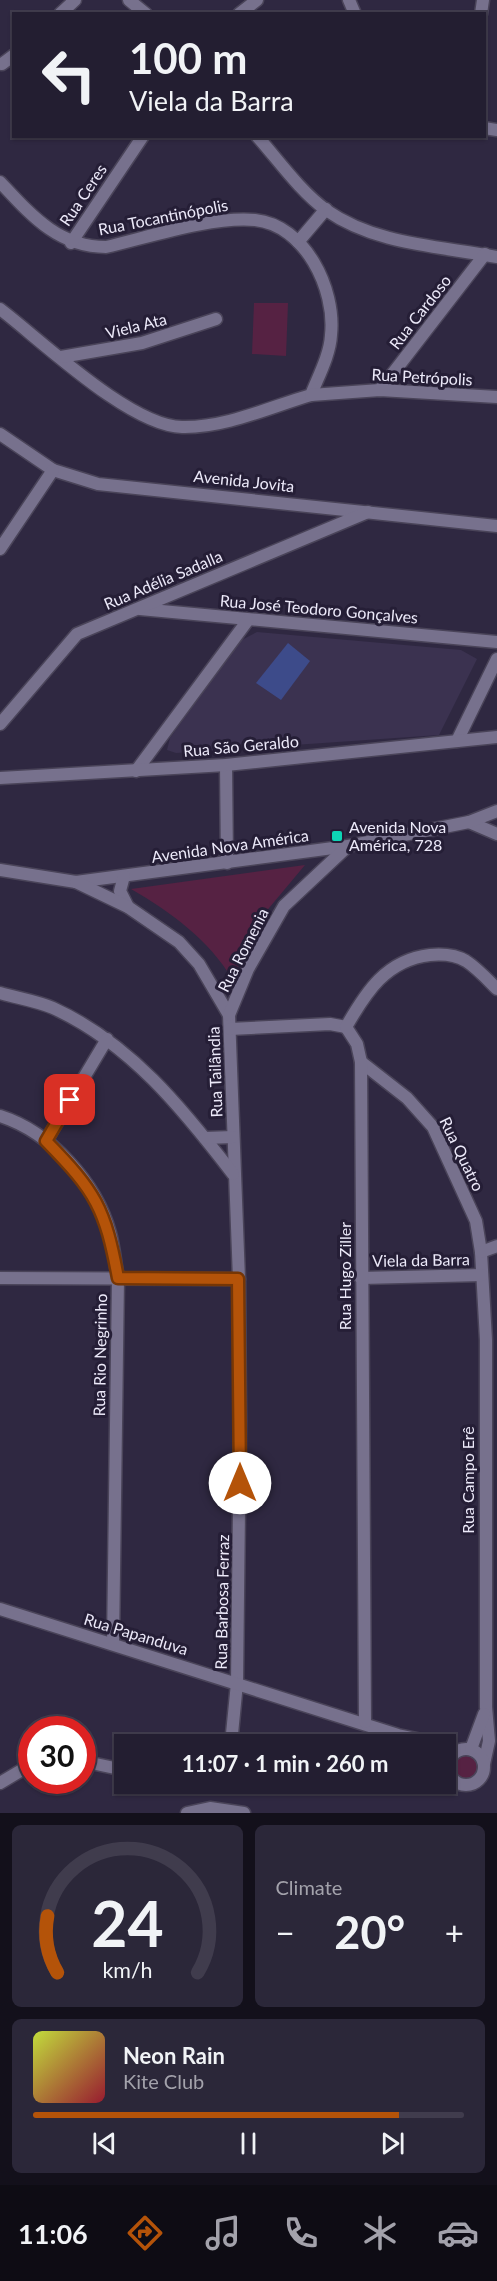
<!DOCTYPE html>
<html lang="en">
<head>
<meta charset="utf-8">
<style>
  :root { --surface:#231e31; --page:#2b2739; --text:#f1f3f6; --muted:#a3a2ab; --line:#403c4d; --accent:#b45309 }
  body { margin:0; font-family:Lato,sans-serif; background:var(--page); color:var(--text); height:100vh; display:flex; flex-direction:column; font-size:22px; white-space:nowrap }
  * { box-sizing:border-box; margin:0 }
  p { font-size:20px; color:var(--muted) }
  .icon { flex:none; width:33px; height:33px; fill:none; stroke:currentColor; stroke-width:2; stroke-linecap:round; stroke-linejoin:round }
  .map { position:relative; height:1813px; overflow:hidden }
  .sheet { display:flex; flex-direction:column; gap:12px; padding:12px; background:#13101b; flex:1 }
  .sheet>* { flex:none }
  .guide { position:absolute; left:12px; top:12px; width:474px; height:126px; border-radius:0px; box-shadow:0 2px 4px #0004,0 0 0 2px var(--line); background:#231e31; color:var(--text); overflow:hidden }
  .speed { position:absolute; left:18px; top:1716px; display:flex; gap:12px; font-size:30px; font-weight:700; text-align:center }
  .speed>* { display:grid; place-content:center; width:78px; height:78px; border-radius:50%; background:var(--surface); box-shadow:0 2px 4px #0004,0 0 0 2px var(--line); line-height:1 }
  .speed .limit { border:9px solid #d22; background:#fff; color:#111 }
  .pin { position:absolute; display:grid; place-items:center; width:51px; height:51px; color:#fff; margin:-26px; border-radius:12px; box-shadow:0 3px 9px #0006 }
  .me { position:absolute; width:66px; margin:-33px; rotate:0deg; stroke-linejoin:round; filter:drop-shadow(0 0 4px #0008) }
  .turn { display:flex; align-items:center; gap:21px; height:126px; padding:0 18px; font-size:27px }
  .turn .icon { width:78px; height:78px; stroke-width:2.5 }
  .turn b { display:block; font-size:42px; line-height:51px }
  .big { font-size:45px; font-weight:700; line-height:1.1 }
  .sheet .widget { flex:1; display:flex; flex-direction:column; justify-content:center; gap:9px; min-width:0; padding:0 21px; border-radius:9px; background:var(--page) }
  .sheet .dial { align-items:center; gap:0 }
  .dial svg { height:156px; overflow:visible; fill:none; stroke:var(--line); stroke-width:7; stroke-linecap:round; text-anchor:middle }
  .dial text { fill:var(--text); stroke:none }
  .song { display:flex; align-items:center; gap:18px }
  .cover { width:72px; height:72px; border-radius:9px; background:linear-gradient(135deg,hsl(70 70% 55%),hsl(350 70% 35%)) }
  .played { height:6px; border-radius:3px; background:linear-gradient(90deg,var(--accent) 85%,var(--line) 85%) }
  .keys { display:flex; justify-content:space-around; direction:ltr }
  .heat { display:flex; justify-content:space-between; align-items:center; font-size:33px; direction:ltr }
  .sheet .tiles { flex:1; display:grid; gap:12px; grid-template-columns:1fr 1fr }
  .widget:last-child { grid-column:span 2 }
  .trip { position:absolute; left:114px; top:1734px; width:342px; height:60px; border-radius:0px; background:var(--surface); box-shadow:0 2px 4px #0004,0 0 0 2px var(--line); font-weight:700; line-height:60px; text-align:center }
  .tab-bar { display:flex; height:96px; justify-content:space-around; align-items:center; background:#0e0c14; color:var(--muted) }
  .tab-bar .icon { width:42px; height:42px }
  .tab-bar .selected { color:var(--accent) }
  .tab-bar b { font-size:27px; color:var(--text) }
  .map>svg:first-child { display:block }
</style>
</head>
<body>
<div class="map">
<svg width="497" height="1813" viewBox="0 0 497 1813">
  <rect width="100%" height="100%" fill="#2f2841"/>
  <polygon fill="#3b3250" points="257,632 461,650 477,659 439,735 176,753 167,750 170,738 240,641"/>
  <g fill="#562243">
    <polygon points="254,303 288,303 286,356 252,354"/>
    <path d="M305 865 254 926 233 980C208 939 172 913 131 889Z"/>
    <circle cx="466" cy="1767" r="18"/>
  </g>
  <polygon fill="#3d4b8a" points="288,643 310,661 281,700 256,683"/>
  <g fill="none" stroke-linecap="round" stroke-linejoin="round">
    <g stroke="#4a4459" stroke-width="15">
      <g id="street">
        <polyline points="129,0 146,14"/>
        <polyline points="349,0 355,14"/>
        <polyline points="60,14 75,0"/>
        <polyline points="239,14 257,0"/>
        <polyline points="481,14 483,0"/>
        <polyline points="2,64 14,55"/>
        <polyline points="484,128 497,130"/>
        <path d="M257 136C279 161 300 191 326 210 376 245 439 246 497 257"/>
        <path d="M0 182C31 215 58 247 106 247 149 237 212 216 255 220 305 225 336 289 331 335 330 355 318 377 311 395 270 407 225 428 182 427 130 426 42 341 0 309"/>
        <polyline points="298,242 326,209"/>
        <polyline points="71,243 143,136"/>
        <polyline points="61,357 142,343 216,319"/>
        <polyline points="380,390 485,254"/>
        <polyline points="311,395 380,390 497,397"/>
        <polyline points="0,434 53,470 98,484 497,526"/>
        <polyline points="0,549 53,470"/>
        <polyline points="140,609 497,642"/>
        <polyline points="0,724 77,634 368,512"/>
        <polyline points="457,741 497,659"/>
        <polyline points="226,765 227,863"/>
        <polyline points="136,771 248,620"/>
        <polyline points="0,778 226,765 497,737"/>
        <polyline points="469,822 497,834"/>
        <polyline points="0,870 76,882 348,846 469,822 497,811"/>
        <polyline points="124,876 120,891 128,907"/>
        <polyline points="76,882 128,907 179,942 199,964 229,1015 239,1279 240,1421 237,1683 231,1744"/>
        <path d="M0 993C17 998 37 1001 53 1008 130 1043 183 1109 233 1174"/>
        <polyline points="229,1015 248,969 284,906 348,846"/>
        <polyline points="230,1029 330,1024 346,1027"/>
        <polyline points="361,1062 407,1098 433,1127 476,1221 481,1252 486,1340 486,1707 489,1741 484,1764"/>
        <path d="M0 1116C50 1132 96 1182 110 1233 114 1247 115 1263 118 1278L113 1644"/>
        <polyline points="205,1138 233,1137"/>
        <polyline points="46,1141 107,1039"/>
        <polyline points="481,1252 497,1246"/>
        <polyline points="0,1278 239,1279"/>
        <polyline points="361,1278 482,1275"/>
        <polyline points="0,1609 398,1735 440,1744"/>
        <path d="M365 1722 361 1062 357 1044 346 1027C366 992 386 960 430 955 441 954 456 955 466 961 477 968 488 980 497 989"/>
        <circle cx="466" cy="1767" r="18"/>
        <polyline points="471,1749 484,1714"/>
        <polyline points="82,1761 124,1770"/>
        <polyline points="0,1783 32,1764"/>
        <polyline points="187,1813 210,1808 244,1813"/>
      </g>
    </g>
    <use href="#street" stroke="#77718d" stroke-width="12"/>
  </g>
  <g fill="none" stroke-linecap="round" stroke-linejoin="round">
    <g stroke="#753606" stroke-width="15">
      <path id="route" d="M70 1100 46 1141C96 1192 105 1208 118 1278L238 1279 240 1483"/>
    </g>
    <use href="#route" stroke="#b45309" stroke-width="10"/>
  </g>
  <rect fill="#0dd5b5" stroke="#251e36" stroke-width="2" x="331" y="830" width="12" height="12" rx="3"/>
  <g text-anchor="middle" stroke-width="6" stroke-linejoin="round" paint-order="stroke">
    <g font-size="16" fill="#ece9f9" stroke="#251e36">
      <text transform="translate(83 195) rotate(-56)" y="6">Rua Ceres</text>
      <text transform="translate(163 217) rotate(-11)" y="6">Rua Tocantinópolis</text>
      <text transform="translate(420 312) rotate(-52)" y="6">Rua Cardoso</text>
      <text transform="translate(136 326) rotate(-14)" y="6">Viela Ata</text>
      <text transform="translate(422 377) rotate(3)" y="6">Rua Petrópolis</text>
      <text transform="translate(244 481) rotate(6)" y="6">Avenida Jovita</text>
      <text transform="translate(163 580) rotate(-23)" y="6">Rua Adélia Sadalla</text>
      <text transform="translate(319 609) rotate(5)" y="6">Rua José Teodoro Gonçalves</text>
      <text transform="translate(241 746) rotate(-5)" y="6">Rua São Geraldo</text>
      <text transform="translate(230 846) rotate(-8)" y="6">Avenida Nova América</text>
      <text transform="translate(243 950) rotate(-63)" y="6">Rua Romenia</text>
      <text transform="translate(215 1072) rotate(-92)" y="6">Rua Tailândia</text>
      <text transform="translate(462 1154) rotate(64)" y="6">Rua Quatro</text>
      <text transform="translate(421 1260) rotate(-1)" y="6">Viela da Barra</text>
      <text transform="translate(345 1276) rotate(-90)" y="6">Rua Hugo Ziller</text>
      <text transform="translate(100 1355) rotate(-89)" y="6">Rua Rio Negrinho</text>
      <text transform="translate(468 1480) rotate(-90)" y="6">Rua Campo Erê</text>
      <text transform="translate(222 1602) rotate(-89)" y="6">Rua Barbosa Ferraz</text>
      <text transform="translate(136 1634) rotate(17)" y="6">Rua Papanduva</text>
    </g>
    <g font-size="16" fill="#ece9f9" stroke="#251e36" text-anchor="start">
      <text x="349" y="833">Avenida Nova<tspan x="349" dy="18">América, 728</tspan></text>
    </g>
  </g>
</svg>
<div class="speed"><div class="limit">30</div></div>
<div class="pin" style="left:70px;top:1100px;background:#d93025"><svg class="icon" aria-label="arrive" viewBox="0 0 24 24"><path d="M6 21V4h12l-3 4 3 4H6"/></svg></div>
<svg class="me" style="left:240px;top:1483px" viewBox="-20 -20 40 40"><circle r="19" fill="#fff"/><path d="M0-13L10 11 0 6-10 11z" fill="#b45309"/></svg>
<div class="trip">11:07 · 1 min · 260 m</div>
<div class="guide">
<div class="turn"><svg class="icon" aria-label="left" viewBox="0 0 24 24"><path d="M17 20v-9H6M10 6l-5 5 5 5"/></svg><div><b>100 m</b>Viela da Barra</div></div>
</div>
</div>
<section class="sheet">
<div class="tiles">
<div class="widget dial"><svg viewBox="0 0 100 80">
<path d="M14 69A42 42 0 1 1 86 69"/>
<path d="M14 69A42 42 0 0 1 9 40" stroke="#b45309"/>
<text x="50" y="56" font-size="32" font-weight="700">24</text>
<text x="50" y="72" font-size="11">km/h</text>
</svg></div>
<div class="widget"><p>Climate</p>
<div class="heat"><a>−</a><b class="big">20°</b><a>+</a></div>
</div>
<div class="widget">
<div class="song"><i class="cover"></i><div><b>Neon Rain</b><p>Kite Club</p></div></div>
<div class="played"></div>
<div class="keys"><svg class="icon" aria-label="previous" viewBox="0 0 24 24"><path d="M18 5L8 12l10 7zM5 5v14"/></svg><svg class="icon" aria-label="pause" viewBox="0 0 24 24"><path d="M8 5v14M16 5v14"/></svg><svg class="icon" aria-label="next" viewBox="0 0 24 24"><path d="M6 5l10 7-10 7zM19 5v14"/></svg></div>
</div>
</div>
</section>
<nav class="tab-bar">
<b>11:06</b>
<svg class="icon selected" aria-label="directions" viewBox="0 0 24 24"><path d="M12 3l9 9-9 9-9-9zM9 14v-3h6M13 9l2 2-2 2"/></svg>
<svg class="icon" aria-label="music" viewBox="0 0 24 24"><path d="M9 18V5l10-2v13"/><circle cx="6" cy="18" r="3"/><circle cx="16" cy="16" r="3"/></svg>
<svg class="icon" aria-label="phone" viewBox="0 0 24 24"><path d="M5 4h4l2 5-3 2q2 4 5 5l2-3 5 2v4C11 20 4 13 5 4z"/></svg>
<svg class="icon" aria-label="climate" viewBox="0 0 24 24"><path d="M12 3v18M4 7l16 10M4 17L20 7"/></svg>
<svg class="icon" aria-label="car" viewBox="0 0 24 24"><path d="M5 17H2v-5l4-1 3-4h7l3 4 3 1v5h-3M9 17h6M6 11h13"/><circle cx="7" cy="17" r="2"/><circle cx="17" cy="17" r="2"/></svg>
</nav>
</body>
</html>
